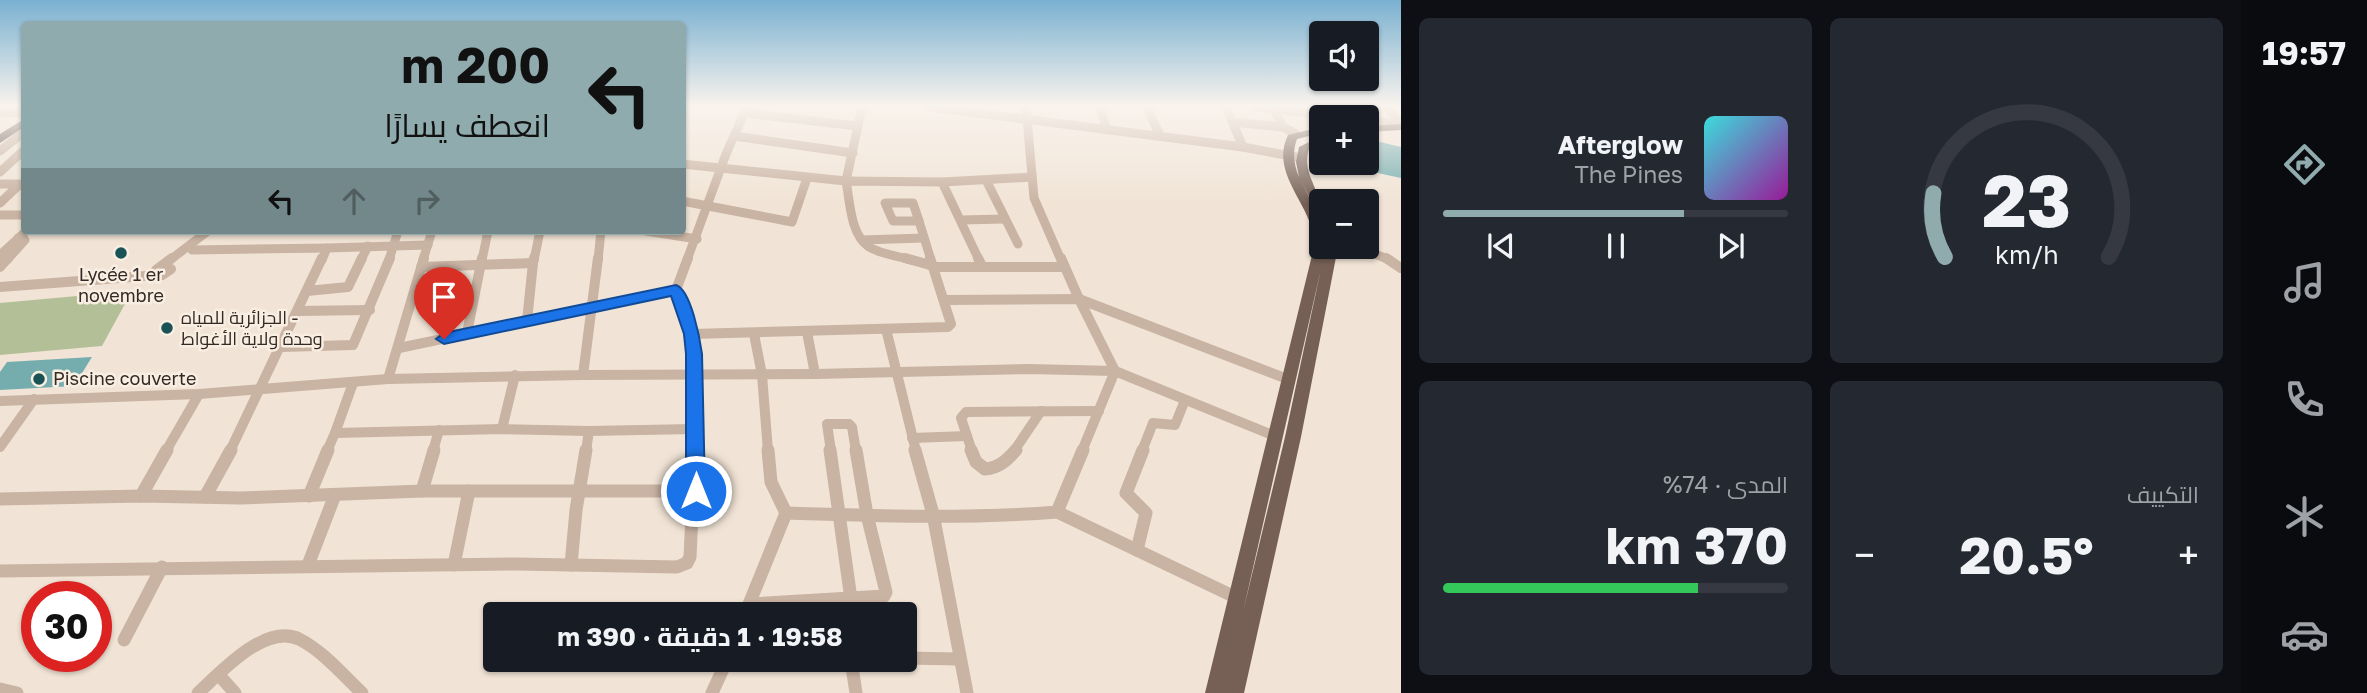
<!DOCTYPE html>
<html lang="ar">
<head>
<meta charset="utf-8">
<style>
  :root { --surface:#171b24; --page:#242831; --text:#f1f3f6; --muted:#9ea1a6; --line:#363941; --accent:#90abae }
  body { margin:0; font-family:"Golos Text",Cairo,sans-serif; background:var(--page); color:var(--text); direction:rtl; height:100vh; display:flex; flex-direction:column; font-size:26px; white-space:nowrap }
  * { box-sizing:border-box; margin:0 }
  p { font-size:23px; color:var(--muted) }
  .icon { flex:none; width:38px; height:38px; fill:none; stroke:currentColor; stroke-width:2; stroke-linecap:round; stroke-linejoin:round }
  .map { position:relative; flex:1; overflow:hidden; direction:ltr }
  .sheet { display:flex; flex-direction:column; gap:18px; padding:18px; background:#0d0f14; width:840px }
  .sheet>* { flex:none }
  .top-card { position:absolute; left:21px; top:21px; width:665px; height:214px; border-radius:7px; box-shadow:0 2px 5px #0004; direction:rtl; background:#90abae; color:#111; overflow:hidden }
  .tools { position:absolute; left:1309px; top:21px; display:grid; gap:14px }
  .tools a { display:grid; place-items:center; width:70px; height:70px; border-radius:7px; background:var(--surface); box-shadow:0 2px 5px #0004; font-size:35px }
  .speed { position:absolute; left:21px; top:581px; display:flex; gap:14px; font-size:35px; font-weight:700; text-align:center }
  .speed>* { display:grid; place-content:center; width:91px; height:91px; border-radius:50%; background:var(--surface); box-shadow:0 2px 5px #0004; line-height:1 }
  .speed .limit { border:10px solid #d22; background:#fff; color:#111 }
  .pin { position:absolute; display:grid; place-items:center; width:60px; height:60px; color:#fff; margin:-72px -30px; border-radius:50% 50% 50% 0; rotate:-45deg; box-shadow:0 0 7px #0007 }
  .pin .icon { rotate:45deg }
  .me { position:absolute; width:77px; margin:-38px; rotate:0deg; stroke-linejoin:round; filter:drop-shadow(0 0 5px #0008) }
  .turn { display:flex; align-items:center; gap:24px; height:147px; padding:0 21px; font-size:32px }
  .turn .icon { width:91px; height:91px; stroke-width:2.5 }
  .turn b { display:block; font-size:49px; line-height:60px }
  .lanes { display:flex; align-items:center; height:66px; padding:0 21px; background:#0003; justify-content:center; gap:35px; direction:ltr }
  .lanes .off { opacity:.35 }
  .big { font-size:52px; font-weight:700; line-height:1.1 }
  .sheet .card { flex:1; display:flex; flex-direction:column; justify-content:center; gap:10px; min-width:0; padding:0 24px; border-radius:10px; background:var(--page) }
  .sheet .dial { align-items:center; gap:0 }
  .dial svg { height:182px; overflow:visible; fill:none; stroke:var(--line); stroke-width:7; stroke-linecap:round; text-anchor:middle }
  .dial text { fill:var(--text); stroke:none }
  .song { display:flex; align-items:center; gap:21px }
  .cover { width:84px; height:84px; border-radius:10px; background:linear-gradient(135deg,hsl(180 70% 55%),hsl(300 70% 35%)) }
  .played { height:7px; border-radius:4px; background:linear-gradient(90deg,var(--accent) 70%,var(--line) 70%) }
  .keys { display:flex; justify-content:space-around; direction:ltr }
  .heat { display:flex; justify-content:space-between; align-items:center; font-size:38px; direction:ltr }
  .charge { height:10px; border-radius:5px; background:linear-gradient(90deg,#34c759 74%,var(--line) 0) }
  .sheet .tiles { flex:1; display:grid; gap:18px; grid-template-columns:repeat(2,1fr) }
  .trip { position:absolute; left:483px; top:602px; width:434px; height:70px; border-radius:7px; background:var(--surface); box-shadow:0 2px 5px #0004; font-weight:700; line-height:70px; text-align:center; direction:rtl }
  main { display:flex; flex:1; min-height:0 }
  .tabs { display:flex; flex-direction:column; width:126px; justify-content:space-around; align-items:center; background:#090b0e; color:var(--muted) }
  .tabs .icon { width:49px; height:49px }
  .tabs .on { color:var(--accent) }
  .tabs b { font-size:32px; color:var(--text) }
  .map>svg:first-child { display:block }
</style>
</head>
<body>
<main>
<nav class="tabs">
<b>19:57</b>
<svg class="icon on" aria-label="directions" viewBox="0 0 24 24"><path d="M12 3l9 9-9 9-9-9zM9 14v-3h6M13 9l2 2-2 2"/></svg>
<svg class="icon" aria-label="music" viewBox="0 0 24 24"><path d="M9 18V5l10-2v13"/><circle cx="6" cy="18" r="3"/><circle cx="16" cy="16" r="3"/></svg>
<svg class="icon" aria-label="phone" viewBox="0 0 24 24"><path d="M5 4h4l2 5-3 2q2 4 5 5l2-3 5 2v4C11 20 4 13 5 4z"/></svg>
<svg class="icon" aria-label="climate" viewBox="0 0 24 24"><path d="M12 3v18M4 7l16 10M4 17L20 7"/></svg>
<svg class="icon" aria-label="car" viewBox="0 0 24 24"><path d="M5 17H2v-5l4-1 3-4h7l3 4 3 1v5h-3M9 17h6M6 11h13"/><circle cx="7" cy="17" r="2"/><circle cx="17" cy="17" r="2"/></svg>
</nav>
<section class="sheet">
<div class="tiles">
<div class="card dial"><svg viewBox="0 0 100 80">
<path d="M14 69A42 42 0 1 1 86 69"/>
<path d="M14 69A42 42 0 0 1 9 41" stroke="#90abae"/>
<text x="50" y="56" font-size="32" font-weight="700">23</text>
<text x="50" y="72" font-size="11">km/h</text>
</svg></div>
<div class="card">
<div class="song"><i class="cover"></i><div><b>Afterglow</b><p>The Pines</p></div></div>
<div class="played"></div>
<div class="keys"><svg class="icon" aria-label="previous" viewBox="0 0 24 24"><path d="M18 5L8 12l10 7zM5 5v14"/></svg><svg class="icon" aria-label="pause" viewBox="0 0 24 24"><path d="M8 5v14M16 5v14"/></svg><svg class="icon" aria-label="next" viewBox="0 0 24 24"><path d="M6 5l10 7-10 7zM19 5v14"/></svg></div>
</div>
<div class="card"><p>التكييف</p>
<div class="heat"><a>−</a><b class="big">20.5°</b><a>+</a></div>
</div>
<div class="card"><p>المدى · 74%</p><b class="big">370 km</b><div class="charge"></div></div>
</div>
</section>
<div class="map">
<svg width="1401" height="693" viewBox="0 0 1401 693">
  <rect width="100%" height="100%" fill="#f1e4d6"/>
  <polygon fill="#b3c097" points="132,291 102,346 0,355 0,303"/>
  <g fill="#75adaf">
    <polygon points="1372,140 1401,147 1401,178 1378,173 1366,166 1367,141"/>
    <polygon points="92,357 74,386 0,390 0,372 7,362"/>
  </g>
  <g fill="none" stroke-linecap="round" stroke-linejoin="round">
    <g stroke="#c9b3a3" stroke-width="9">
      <polyline points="929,107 1243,147 1301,158"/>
      <polyline points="1026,107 1034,198 1061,260"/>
      <polyline points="1100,107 1107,130"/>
      <polyline points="1147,107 1160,136"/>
      <polyline points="1226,107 1243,147"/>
      <polyline points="1256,107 1343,117"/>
      <polyline points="1387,107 1401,125"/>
      <polyline points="1274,110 1283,127 1296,134"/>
      <polyline points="0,113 24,112"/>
      <polyline points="745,113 857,126"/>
      <polyline points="682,114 686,107"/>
      <polyline points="1367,120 1398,124"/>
      <polyline points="1232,122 1283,127"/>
      <polyline points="734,136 853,153"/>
      <polyline points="0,151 24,132"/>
      <polyline points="682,164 846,181 862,107"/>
      <polyline points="0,172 24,150"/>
      <polyline points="986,180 1018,244"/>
      <polyline points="942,182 1032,177"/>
      <polyline points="0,184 20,184 0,203"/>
      <polyline points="682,201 792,222 807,178"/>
      <polygon points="885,203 913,203 919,221 893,221"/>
      <polyline points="0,215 24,215"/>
      <polyline points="961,220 1005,219"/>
      <polyline points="919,221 931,260"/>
      <polyline points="646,231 697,239"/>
      <polyline points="862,240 924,238"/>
      <polyline points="1357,247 1390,260"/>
      <polyline points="192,250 327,248"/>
      <polyline points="0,255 24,233"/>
      <polyline points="7,260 25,240 18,238"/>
      <polyline points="170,260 208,231"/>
      <polyline points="322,260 327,248 428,245"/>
      <polyline points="361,260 368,246"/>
      <polyline points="389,260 398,231"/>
      <polyline points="423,260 432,231"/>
      <polyline points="482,260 488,231"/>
      <polyline points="534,260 540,231"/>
      <polyline points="598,260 601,231"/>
      <polyline points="687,260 726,154 747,107"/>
      <path d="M911 260C899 256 880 254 869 247 850 234 850 201 846 181L942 182 979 260"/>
    </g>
    <g stroke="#c9b3a3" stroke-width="10">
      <polyline points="905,258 937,267 1063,267"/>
      <polyline points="978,258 982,266"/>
      <polyline points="1061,258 1079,299 1290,380"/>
      <polyline points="1386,258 1401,268"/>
      <polyline points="533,263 534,258"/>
      <polyline points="163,266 171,269 162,275 156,274 156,270 172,258"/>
      <polyline points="0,267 8,258"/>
      <polyline points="421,267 533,263 527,321"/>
      <polyline points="0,287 159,275"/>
      <path d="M676 290C696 342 695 396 695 451"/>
      <polyline points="307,291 348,287 362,258"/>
      <polyline points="944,300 1079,299 1115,371 1082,451"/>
      <polyline points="298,311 370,310"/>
      <polyline points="886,329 916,451"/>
      <polyline points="807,332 815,374"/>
      <polyline points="467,333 482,258"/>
      <polyline points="692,334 948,327 951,324 930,258"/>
      <polyline points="754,334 762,375 768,451"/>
      <polyline points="281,347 353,345 390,258"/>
      <polyline points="399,348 676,290 688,258"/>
      <polyline points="583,375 815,374 1028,369 1115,371 1277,437"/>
      <polyline points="388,379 424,258"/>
      <polyline points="0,401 199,394 388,379 583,375 598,258"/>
      <polyline points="502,429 515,375"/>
      <polyline points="335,433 353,383"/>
      <polyline points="967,436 972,451"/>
      <polyline points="912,438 967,436 961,418 966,412 1099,411"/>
      <polyline points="0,447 34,399"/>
      <polyline points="166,451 199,394"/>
      <polyline points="230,451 322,258"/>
      <polyline points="327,451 335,433 502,429 589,431"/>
      <polyline points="433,451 439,430"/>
      <polyline points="586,451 589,431 695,429"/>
      <polyline points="831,451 827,424 849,424 852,427 856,451"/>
      <polyline points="1014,451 1041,411"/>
      <polyline points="1142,451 1153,423 1175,425 1185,400"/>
    </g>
    <g stroke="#c9b3a3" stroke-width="13">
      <polyline points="768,450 771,482 786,513"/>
      <polyline points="830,450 851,599"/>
      <polyline points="915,450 933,514 967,693"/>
      <path d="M971 450 976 462 985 469C999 468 1007 460 1016 450"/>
      <polyline points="422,491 434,450"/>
      <polyline points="141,496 167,450"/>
      <polyline points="309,496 328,450"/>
      <polyline points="205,497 231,450"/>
      <polyline points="0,499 141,496 240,498 422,491 696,491"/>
      <polyline points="1057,512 1237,598"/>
      <polyline points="1137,550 1146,513 1126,493 1143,450"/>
      <polyline points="308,565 335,495"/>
      <polyline points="454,565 469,491"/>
      <polyline points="571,565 576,510 586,450"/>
      <polyline points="0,571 517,564 677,567 687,563 690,557 695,450"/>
      <polyline points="750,604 884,596 886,592 867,515 856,450"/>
      <path d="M745 614 786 513C876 516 967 519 1057 512L1083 450"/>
      <polyline points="124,640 162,567"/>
      <polyline points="905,658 959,659"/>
      <polyline points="851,660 856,693"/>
      <polyline points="219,675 235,693"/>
      <polyline points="0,689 17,693"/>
      <path d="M198 693C221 672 265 623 299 639 323 651 343 675 362 693"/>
      <polyline points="712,693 727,660"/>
    </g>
    <g fill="#766055" fill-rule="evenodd">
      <polygon points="1401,124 1401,130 1367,132 1367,126"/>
      <path d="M1321 127V133L1297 139C1292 152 1294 165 1299 177L1296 162 1299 147 1321 136V143L1309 149C1301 173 1321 189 1321 212L1315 209 1301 180 1321 223V247H1338L1301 437 1244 693H1205L1314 247C1317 208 1268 176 1288 135ZM1321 269 1285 437 1243 612Z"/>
    </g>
    <polygon fill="#55433c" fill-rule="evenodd" points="24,119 24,127 0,143 0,134"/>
  </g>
  <linearGradient id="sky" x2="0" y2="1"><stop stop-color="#7ab1d1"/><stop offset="0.52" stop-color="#f9f3ed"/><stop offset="1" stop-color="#f9f3ed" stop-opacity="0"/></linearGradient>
  <rect width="1401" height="204" fill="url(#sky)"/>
  <path fill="#1a73e8" stroke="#114b97" stroke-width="2" d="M676 285C691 290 700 339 702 354L705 491 702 497 696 499 689 497 686 491V354L684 334 671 296 444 344 436 339 444 333Z"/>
  <g fill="#1a5356" stroke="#f9eee2" stroke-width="2.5">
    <circle cx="121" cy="253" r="7"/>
    <circle cx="167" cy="328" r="7"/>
    <circle cx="39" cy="379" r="7"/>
  </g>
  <g text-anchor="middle" stroke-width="5" stroke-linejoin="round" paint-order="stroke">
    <g font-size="18" fill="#342925" stroke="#f9eee2" text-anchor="start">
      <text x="121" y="281" text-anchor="middle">Lycée 1 er<tspan x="121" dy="21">novembre</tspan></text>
      <text x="181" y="324">الجزائرية للمياه -<tspan x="181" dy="21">وحدة ولاية الأغواط</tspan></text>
      <text x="53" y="385">Piscine couverte</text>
    </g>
  </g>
</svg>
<div class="tools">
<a><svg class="icon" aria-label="sound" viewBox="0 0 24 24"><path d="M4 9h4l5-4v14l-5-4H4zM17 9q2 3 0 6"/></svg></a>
<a>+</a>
<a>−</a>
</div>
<div class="speed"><div class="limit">30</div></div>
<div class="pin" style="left:444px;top:339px;background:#d93025"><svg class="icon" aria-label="arrive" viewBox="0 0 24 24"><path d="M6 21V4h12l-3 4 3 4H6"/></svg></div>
<svg class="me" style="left:696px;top:491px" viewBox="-20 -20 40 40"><circle r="17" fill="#1a73e8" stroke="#fff" stroke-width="3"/><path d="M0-11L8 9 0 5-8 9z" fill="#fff"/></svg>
<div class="trip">19:58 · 1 دقيقة · 390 m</div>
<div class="top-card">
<div class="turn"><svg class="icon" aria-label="left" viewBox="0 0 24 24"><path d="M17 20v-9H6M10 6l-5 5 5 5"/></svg><div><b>200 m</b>انعطف يسارًا</div></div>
<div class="lanes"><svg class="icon" aria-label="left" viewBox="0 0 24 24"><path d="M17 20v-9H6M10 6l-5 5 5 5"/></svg><svg class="icon off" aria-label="ahead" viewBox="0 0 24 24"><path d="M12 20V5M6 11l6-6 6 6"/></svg><svg class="icon off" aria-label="right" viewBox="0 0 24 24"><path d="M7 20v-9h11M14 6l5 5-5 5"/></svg></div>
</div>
</div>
</main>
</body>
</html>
